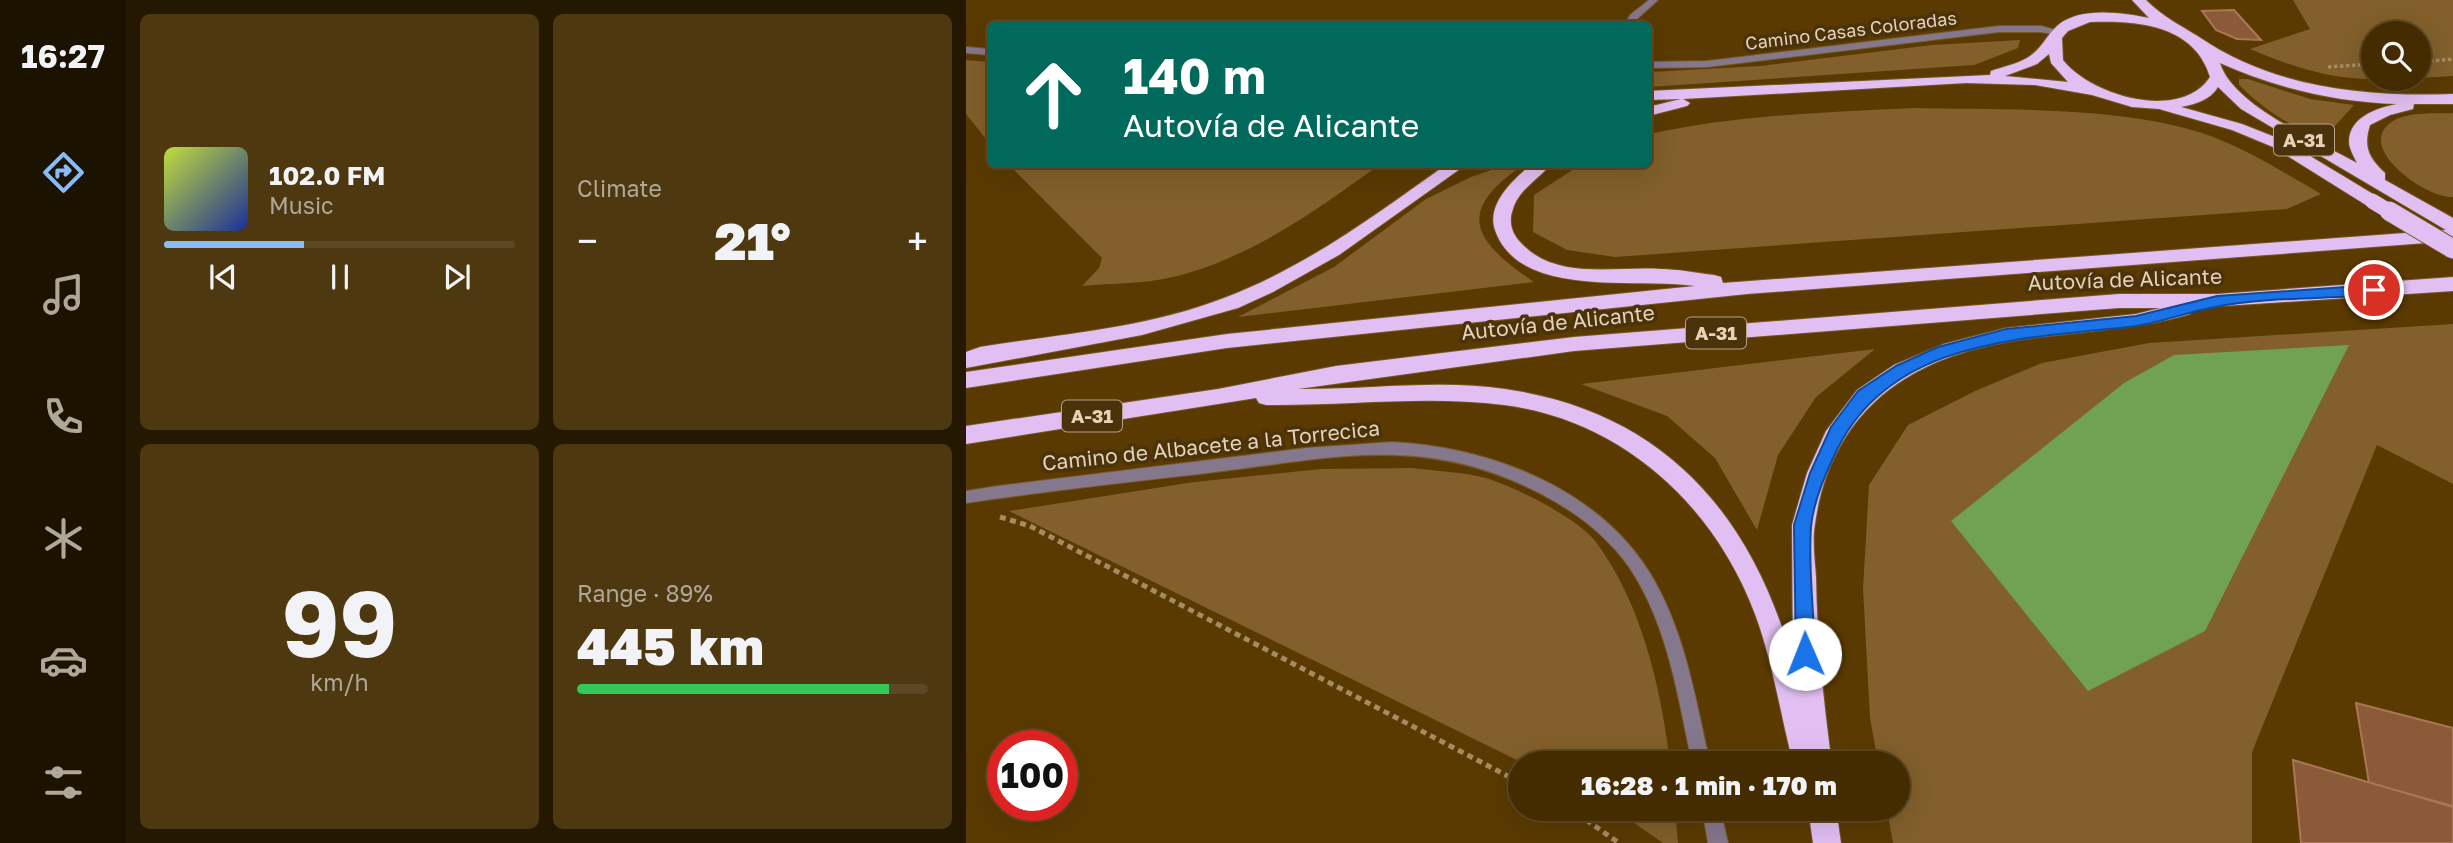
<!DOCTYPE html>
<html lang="en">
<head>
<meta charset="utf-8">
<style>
  :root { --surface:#442c00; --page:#4e380f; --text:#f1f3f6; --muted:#afa799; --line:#5c4822; --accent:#87bbfb }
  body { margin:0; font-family:"Golos Text",sans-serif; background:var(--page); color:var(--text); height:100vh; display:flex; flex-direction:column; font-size:26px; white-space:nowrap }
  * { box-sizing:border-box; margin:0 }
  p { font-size:23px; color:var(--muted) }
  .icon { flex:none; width:38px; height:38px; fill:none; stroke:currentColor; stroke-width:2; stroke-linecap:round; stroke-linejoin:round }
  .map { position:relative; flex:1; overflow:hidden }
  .panel { display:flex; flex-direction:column; gap:14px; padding:14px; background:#251800; width:840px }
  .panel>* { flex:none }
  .banner { position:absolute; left:21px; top:21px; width:665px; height:147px; border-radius:10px; box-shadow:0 7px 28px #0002,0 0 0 2px var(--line); background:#00695c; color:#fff; overflow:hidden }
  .buttons { position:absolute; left:1395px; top:21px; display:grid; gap:14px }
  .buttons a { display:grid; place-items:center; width:70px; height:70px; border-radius:50%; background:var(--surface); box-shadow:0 7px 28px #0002,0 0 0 2px var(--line); font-size:35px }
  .speed { position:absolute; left:21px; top:730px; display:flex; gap:14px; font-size:35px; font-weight:700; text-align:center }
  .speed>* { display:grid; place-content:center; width:91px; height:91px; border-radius:50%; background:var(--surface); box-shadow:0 7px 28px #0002,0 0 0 2px var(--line); line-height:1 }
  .speed .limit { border:10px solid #d22; background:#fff; color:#111 }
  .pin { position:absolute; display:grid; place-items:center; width:60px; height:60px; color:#fff; margin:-30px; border:4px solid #fff; border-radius:50%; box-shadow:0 2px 7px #0007 }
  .me { position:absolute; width:77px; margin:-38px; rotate:359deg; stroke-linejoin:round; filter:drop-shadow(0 0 5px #0008) }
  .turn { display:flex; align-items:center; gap:24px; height:147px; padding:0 21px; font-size:32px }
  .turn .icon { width:91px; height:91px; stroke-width:2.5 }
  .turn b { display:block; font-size:49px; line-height:60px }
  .big { font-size:52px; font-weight:800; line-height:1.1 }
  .panel .widget { flex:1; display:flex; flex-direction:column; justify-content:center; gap:10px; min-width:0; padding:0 24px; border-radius:10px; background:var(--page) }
  .panel .dial { align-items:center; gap:0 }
  .dial b { font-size:91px; line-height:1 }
  .song { display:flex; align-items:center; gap:21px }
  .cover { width:84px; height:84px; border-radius:10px; background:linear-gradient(135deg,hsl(70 70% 55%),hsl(230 70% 35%)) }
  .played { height:7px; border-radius:4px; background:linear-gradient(90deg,var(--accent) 40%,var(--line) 40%) }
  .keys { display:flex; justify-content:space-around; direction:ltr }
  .heat { display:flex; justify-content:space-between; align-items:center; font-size:38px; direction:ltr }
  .charge { height:10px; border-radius:5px; background:linear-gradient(90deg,#34c759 89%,var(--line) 0) }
  .panel .tiles { flex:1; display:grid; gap:14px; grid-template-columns:repeat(2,1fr) }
  .trip { position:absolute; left:542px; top:751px; width:402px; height:70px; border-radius:35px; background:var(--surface); box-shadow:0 7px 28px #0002,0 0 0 2px var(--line); font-weight:800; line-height:70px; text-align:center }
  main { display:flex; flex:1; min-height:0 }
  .menu { display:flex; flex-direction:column; width:126px; justify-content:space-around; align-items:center; background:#1b1200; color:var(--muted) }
  .menu .icon { width:49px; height:49px }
  .menu .selected { color:var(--accent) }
  .menu b { font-size:32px; color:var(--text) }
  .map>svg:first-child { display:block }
</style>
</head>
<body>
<main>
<nav class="menu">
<b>16:27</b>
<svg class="icon selected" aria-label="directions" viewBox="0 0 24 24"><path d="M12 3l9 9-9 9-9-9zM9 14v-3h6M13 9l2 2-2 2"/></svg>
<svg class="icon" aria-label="music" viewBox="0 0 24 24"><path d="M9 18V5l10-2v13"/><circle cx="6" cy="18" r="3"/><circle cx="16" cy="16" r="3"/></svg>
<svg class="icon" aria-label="phone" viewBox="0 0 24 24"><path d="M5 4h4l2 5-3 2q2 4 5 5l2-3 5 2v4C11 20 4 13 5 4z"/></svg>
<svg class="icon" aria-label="climate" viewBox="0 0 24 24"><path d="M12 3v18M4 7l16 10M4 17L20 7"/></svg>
<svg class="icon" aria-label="car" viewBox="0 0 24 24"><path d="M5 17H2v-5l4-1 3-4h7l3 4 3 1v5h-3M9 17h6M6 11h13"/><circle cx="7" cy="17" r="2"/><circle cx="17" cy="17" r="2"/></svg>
<svg class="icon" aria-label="filters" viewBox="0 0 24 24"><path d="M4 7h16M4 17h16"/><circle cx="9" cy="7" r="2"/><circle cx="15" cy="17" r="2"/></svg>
</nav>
<section class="panel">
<div class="tiles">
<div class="widget">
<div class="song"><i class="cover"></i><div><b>102.0 FM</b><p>Music</p></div></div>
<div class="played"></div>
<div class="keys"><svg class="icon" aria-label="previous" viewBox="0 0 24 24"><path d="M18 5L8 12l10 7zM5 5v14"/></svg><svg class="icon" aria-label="pause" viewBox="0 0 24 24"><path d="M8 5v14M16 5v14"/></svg><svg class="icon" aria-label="next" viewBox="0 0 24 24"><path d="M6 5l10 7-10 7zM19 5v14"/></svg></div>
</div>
<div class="widget"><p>Climate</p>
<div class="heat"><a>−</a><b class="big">21°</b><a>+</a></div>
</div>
<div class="widget dial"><b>99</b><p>km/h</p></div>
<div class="widget"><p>Range · 89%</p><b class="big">445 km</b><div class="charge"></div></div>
</div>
</section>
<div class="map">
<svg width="1487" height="843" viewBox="0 0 1487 843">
  <rect width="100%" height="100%" fill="#5a3a00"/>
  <g fill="#825f2b">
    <path d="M1327 0H1487V76L1453 78 1452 33H1407V79H1421C1368 81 1332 69 1284 49L1344 29Z"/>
    <polygon points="1054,40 1052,48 1008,65 683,87 683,72 794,66 966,45"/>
    <polygon points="0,60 24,62 24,144 0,114"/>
    <path d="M1273 79H1282L1344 99 1388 105 1359 137C1325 129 1298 109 1273 85Z"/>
    <path d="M950 108C1037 110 1153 106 1236 133 1278 147 1317 172 1355 194L1321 209 649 257 601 250 567 232 568 195 614 165 682 164 683 134C770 115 860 112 950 108Z"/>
    <path d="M1487 113V197C1461 199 1386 147 1427 121 1444 111 1468 114 1487 113Z"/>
    <path d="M543 164 557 165C487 213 509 242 568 282L272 317 368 267 460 199 505 177Z"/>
    <path d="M43 165H413C351 210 283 259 207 277 179 284 146 283 116 286L133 268 136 258Z"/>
    <polygon points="1487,324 1487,484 1411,445 1286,752 1286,843 927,843 921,809 933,808 933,763 912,763 904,718 897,589 903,485 942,425 1009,391 1076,363 1183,343"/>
    <polygon points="909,349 850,397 812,455 791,530 749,458 701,416 615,384"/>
    <path d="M446 468C470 471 497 472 520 478 549 487 612 518 630 542 676 604 695 688 704 763H557L43 511 228 482 355 469Z"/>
    <polygon points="648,809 709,809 712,843 697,843"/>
  </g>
  <polygon fill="#71a153" points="1383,345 1239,631 1122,691 985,521 1158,383 1208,355"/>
  <g fill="#8b5a39" stroke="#a97755" stroke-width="2">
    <polygon points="1268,10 1295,40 1271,39 1250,30 1236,11"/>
    <polygon points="1390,703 1487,728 1487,806 1403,783"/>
    <polygon points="1327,760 1487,807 1487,843 1335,843"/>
  </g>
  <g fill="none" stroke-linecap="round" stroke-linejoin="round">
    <g stroke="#765825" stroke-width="2">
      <g id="lane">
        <polygon points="683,0 692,0 671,19 667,24 659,24 664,15"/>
        <polygon points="1033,26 1075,26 1097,32 1092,35 1075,32 1033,32 741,67 682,68 682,62 741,61"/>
        <polygon points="0,47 24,49 24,55 0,53"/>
        <path d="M426 442C526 447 637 490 688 580 720 636 730 702 744 763H726C712 697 702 625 663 567 642 537 611 513 579 496 459 432 369 458 242 473 161 482 81 491 0 503V491L32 486 340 448Z"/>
        <polygon points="736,808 754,808 762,843 742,843"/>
      </g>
    </g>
    <g stroke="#765825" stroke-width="2">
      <g id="highway">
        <path d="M1166 0H1180C1197 17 1214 25 1233 37 1308 88 1398 97 1487 94V104H1448L1447 109 1424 115 1404 125C1397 147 1403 158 1419 173V180L1487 218V241L781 294 261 348 0 388V372L261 334 729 286C672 277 553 300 529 230 520 204 548 179 566 164H585C572 180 553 189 547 209 542 222 546 234 555 243 590 281 649 266 694 269 712 269 730 273 748 275L755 277 757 283 1480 230 1275 109 1252 87C1244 100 1230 104 1215 107L1276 124 1319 141 1412 197 1414 201 1412 205H1400L1307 147 1266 130 1193 109 1166 107 1126 95 1069 85 1000 83 717 99 724 103 721 106 682 116V107L715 99 682 100V91L1024 75 1025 71C1036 67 1051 64 1061 58 1076 49 1080 36 1091 26 1114 6 1156 13 1183 18ZM1124 22C1171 20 1229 25 1244 77 1215 122 1125 96 1097 60L1096 38 1102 31ZM1083 54 1085 63 1102 82 1039 76 1071 64ZM1254 63C1309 88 1371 102 1431 104 1411 108 1383 117 1383 142 1383 148 1388 157 1391 163 1352 141 1267 106 1254 63Z"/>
        <path d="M481 164H501L373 255 307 292 272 308 176 335 0 368V352L14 347C95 334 181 328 258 298 340 267 411 214 481 164Z"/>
        <path d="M1487 277V291L1226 308 1224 314C1163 332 1102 331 1041 342 937 360 864 416 849 524 846 541 849 561 850 577 851 638 857 697 865 757L862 763H827C815 716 806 659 789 614 748 505 656 420 538 405 459 395 379 406 300 405L293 403 290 398 0 444V426L252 389 370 366 608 337 1153 294H1251ZM1153 308H1194L1170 314 1040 328 978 344 928 365 891 390 860 431 841 473 826 525 827 663C786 514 698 412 539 389 471 379 400 390 332 389L608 351Z"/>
        <polygon points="842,808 870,808 875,843 847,843"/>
      </g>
    </g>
    <g stroke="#a48b62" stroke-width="3.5" stroke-dasharray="3.5 2.5" stroke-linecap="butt">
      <polyline points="1452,62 1487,59"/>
      <polyline points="1362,67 1407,64"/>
    </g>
    <g stroke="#a48b62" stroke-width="5" stroke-dasharray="6 4.5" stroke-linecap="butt">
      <polyline points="34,517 64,526 555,783"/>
      <polyline points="603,808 653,843"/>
    </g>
    <use href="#lane" fill="#85778c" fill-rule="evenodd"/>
    <use href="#highway" fill="#e1bff2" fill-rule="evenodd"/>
    <g stroke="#765825" stroke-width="16" stroke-linecap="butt">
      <polyline id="highway-bridge-far1" points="1406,201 1426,213"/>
    </g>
    <g stroke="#765825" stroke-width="21" stroke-linecap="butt">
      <polyline id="highway-bridge" points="1423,211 1487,249"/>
    </g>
    <use href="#highway-bridge-far1" stroke="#e1bff2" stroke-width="15"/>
    <use href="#highway-bridge" stroke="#e1bff2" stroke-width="19"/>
  </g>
  <path fill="#1a73e8" stroke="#114b97" stroke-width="2" d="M1408 285 1415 290 1408 295C1356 299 1301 297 1249 307 1220 312 1192 324 1162 327 1052 339 920 340 868 456 858 477 847 504 845 527 842 568 848 612 849 654L846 660 839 663 833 660 830 654 828 525 844 473 865 427 892 391 930 366 972 347 1040 329 1170 316 1251 296Z"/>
  <g text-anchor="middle" stroke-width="7" stroke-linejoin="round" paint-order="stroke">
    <g font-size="18" fill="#e5d2b9" stroke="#4a320a">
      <text transform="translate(885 31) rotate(-7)" y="6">Camino Casas Coloradas</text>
    </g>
    <g fill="#4a320a" stroke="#b6a284" stroke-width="2">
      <rect x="1308" y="124.5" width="60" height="31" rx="5"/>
      <rect x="720" y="317.5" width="60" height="31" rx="5"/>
      <rect x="96" y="400.5" width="60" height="31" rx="5"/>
    </g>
    <g font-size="19" font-weight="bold" fill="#e5d2b9">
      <text x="1338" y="147">A-31</text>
      <text x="750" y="340">A-31</text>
      <text x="126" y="423">A-31</text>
    </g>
    <g font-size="21" fill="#e5d2b9" stroke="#4a320a">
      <text transform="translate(1159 280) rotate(-2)" y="7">Autovía de Alicante</text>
      <text transform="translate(592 323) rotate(-6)" y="7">Autovía de Alicante</text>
      <text transform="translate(245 446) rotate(-6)" y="7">Camino de Albacete a la Torrecica</text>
    </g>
  </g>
</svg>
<div class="buttons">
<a><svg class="icon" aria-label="search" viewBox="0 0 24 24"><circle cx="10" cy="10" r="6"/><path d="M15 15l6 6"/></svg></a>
</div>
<div class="speed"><div class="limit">100</div></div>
<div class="pin" style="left:1408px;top:290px;background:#d93025"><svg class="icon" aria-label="arrive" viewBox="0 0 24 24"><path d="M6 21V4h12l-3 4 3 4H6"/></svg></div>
<svg class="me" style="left:839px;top:654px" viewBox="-20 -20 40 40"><circle r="19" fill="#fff"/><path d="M0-13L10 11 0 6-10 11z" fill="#1a73e8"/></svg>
<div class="trip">16:28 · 1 min · 170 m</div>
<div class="banner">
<div class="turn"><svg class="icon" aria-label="ahead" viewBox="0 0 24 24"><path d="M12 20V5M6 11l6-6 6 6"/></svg><div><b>140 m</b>Autovía de Alicante</div></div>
</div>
</div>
</main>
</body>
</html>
